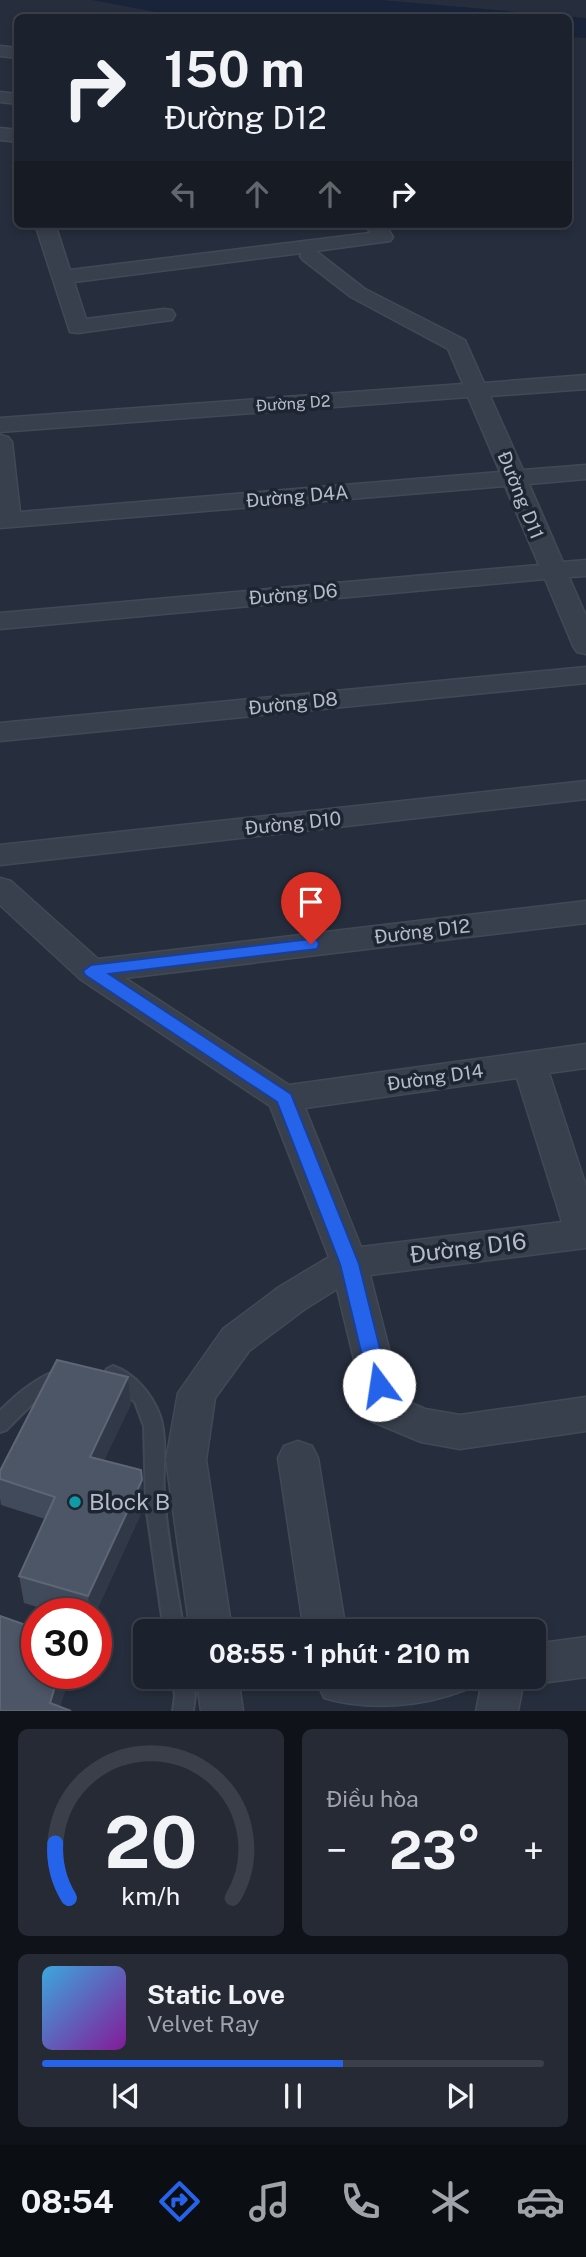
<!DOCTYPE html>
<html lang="vi">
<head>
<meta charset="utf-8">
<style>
  :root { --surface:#1c222d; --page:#252a35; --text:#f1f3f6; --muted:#a0a4aa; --line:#3a3f49; --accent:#2563eb }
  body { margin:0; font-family:"Public Sans",sans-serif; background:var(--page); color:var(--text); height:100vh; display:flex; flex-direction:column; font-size:26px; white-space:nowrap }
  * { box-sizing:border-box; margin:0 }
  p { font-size:23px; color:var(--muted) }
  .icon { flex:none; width:38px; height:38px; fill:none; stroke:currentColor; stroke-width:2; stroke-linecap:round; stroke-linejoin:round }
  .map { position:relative; height:1711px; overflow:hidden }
  .panel { display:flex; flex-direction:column; gap:18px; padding:18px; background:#0f1319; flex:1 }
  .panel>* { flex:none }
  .hud { position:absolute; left:14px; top:14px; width:558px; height:214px; border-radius:10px; box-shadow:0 4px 10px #0003,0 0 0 2px var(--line); background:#1c222d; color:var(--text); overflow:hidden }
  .speed { position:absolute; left:21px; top:1598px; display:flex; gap:14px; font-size:35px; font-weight:700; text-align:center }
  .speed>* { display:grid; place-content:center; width:91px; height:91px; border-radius:50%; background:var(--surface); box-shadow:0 4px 10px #0003,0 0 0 2px var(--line); line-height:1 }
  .speed .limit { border:10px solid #d22; background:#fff; color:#111 }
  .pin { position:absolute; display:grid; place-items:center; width:60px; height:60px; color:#fff; margin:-72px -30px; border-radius:50% 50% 50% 0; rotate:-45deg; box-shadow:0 0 7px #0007 }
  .pin .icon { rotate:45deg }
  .me { position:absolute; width:77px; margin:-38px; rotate:346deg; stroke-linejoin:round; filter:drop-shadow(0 0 5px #0008) }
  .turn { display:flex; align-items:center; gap:24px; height:147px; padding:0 35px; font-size:32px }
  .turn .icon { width:91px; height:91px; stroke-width:2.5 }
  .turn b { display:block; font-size:49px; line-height:60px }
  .lanes { display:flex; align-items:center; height:66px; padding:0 35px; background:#0003; justify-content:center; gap:35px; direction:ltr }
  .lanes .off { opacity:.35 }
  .big { font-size:52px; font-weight:700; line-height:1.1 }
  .panel .tile { flex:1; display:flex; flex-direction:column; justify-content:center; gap:10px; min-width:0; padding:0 24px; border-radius:10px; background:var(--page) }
  .panel .dial { align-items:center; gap:0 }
  .dial svg { height:182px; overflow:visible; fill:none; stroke:var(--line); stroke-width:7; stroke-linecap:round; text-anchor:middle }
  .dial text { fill:var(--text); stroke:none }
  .song { display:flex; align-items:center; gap:21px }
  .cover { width:84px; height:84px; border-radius:10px; background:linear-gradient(135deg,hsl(200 70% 55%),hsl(290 70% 35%)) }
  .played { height:7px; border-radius:4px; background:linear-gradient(90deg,var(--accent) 60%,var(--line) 60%) }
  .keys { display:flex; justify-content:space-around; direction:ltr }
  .heat { display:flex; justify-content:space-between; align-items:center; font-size:38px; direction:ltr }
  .panel .tiles { flex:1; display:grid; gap:18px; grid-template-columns:1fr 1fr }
  .tile:last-child { grid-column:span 2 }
  .trip { position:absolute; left:133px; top:1619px; width:413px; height:70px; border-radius:10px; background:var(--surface); box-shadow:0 4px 10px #0003,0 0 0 2px var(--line); font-weight:700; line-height:70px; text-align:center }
  .tabs { display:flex; height:112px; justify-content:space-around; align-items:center; background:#0b0e12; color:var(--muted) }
  .tabs .icon { width:49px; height:49px }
  .tabs .selected { color:var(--accent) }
  .tabs b { font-size:32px; color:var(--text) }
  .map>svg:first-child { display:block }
</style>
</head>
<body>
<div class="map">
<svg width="586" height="1711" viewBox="0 0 586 1711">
  <rect width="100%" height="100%" fill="#262d3c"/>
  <polygon fill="#19243a" points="92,0 381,0 586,18 586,38 569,37 569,18 202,17 177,16"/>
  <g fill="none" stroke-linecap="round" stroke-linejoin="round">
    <g stroke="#424956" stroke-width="4">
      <g id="service">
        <path d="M113 1366C135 1374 152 1394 160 1416 168 1442 162 1470 164 1497 168 1542 176 1586 184 1631H164L146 1505 144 1426 135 1402 107 1379 104 1374 107 1369Z"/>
        <path d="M60 1369 66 1372 69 1377 66 1382 34 1402 6 1430 0 1432V1411C17 1393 36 1378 60 1369Z"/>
        <polygon points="172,1676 192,1676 195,1696 193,1711 173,1711 175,1696"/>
      </g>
    </g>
    <g stroke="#424956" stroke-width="3">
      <g id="minor">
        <polygon points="0,46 18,48 18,58 0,56"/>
        <polygon points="0,92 18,94 18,104 0,102"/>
        <polygon points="0,128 18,130 18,142 0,140"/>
        <polygon points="35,224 55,224 70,270 370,233 365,224 385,224 393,237 390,241 316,251 365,289 465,340 484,383 586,375 586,389 490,396 523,470 586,465 586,479 529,484 563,562 586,560 586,576 569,577 586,616 586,654 577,652 573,646 545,579 0,629 0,613 539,565 505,486 0,528 0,435 8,437 12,442 20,512 500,472 468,397 0,432 0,418 463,384 448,349 351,297 303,260 300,256 302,253 74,282 86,319 164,309 172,310 175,315 172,320 164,321 78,333 70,332"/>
        <polygon points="586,667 586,683 0,741 0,723"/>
        <polygon points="586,781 586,799 0,865 0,845"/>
        <path d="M0 878 11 881 98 959 586 901V923L125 978 289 1085 586 1044V1068L549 1073 586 1186V1248L370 1275 402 1399 425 1409 460 1415 586 1397V1431L460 1449 421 1442 371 1421 366 1409 337 1289 305 1309 249 1351 215 1398 206 1460 232 1631H190L166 1460 178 1393 223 1329 279 1287 329 1257 270 1106 80 979 0 905ZM517 1078 562 1222 361 1247 305 1108Z"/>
        <polygon points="298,1441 312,1446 318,1458 346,1631 304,1631 278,1458 284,1446"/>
        <polygon points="586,1637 586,1677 534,1684 524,1680 518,1711 476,1711 483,1676 534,1676 534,1644"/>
        <polygon points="196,1676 238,1676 243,1711 201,1711"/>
        <path d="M314 1676H471L465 1690C422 1707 368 1711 324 1698Z"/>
      </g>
    </g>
    <use href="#service" fill="#39404d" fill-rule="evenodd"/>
    <use href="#minor" fill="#39404d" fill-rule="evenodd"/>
  </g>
  <polygon fill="#414a5a" points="128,1377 131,1404 104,1460 144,1507 95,1614 60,1614 24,1603 19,1576 45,1519 1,1505 0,1498 0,1471"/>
  <g fill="#313949">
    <polygon points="128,1377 131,1404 93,1484 90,1457"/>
    <polygon points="141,1470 144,1507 95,1614 90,1614 88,1596"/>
    <polygon points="59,1673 71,1673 59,1711 50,1703"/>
  </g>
  <g fill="#4d5666" stroke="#5e6675" stroke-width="2">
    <polygon points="57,1360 128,1377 90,1457 141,1470 142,1480 88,1596 19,1576 55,1497 0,1479 0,1471"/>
    <polygon points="0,1616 37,1629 37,1673 59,1673 50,1703 71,1711 0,1711"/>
  </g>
  <polygon fill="#2563eb" stroke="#184099" stroke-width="2" points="311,939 317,940 319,944 317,949 109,974 291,1094 359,1264 389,1385 386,1391 379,1394 372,1391 369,1385 340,1264 277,1102 85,975 83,971 91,965"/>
  <circle fill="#0f9aa8" stroke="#1e2532" stroke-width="2.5" cx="75" cy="1502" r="7"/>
  <g text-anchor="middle" stroke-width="7" stroke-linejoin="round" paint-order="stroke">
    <g font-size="16" fill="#b5bbc8" stroke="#1e2532">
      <text transform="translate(293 403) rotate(-4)" y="6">Đường D2</text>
    </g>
    <g font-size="19" fill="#b5bbc8" stroke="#1e2532">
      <text transform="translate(521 495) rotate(68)" y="7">Đường D11</text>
      <text transform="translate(297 496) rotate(-5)" y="7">Đường D4A</text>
      <text transform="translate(293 594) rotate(-5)" y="7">Đường D6</text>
      <text transform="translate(293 703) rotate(-6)" y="7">Đường D8</text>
      <text transform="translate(293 823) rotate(-6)" y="7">Đường D10</text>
      <text transform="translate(422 931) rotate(-7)" y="7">Đường D12</text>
      <text transform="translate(435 1077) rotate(-8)" y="7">Đường D14</text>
    </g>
    <g font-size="23" fill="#b5bbc8" stroke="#1e2532">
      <text transform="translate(468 1248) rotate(-7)" y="8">Đường D16</text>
    </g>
    <g font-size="23" fill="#b5bbc8" stroke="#1e2532" text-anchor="start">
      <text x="89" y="1510">Block B</text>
    </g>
  </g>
</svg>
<div class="speed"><div class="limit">30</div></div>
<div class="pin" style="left:311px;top:944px;background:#d93025"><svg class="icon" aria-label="arrive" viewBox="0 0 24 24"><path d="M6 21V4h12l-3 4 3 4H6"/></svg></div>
<svg class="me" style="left:379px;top:1385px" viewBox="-20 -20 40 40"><circle r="19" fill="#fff"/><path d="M0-13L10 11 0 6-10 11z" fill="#2563eb"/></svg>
<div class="trip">08:55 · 1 phút · 210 m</div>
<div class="hud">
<div class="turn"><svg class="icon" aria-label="right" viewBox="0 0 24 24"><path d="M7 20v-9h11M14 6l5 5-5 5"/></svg><div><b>150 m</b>Đường D12</div></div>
<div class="lanes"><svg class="icon off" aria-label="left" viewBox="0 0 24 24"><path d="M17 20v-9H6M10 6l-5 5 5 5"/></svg><svg class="icon off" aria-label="ahead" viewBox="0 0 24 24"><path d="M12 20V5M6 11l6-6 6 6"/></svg><svg class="icon off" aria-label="ahead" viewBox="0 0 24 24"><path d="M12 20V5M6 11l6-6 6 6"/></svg><svg class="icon" aria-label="right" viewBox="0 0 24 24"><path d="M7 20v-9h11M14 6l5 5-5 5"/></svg></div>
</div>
</div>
<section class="panel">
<div class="tiles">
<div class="tile dial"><svg viewBox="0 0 100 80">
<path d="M14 69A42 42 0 1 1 86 69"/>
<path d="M14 69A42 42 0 0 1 8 45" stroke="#2563eb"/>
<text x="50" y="56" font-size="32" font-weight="700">20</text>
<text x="50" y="72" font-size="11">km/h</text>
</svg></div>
<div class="tile"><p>Điều hòa</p>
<div class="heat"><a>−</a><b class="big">23°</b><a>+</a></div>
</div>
<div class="tile">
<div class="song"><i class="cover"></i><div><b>Static Love</b><p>Velvet Ray</p></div></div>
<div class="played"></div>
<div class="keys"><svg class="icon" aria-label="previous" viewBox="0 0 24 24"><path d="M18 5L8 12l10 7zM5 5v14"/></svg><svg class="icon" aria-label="pause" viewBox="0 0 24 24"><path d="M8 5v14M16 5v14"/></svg><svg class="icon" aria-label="next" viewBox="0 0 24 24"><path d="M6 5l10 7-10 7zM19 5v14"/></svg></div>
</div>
</div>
</section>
<nav class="tabs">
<b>08:54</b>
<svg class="icon selected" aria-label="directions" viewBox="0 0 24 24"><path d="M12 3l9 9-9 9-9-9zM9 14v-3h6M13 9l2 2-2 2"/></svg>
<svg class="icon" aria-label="music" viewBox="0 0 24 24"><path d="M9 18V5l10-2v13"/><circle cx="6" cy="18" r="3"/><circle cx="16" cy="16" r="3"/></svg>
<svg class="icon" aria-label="phone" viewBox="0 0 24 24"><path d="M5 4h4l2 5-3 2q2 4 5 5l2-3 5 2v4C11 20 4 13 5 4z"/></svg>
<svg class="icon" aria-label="climate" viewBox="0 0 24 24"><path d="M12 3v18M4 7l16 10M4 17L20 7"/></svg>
<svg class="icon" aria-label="car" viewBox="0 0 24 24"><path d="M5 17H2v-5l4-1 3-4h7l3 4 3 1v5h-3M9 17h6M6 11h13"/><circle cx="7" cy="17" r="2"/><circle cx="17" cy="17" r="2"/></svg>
</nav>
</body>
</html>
